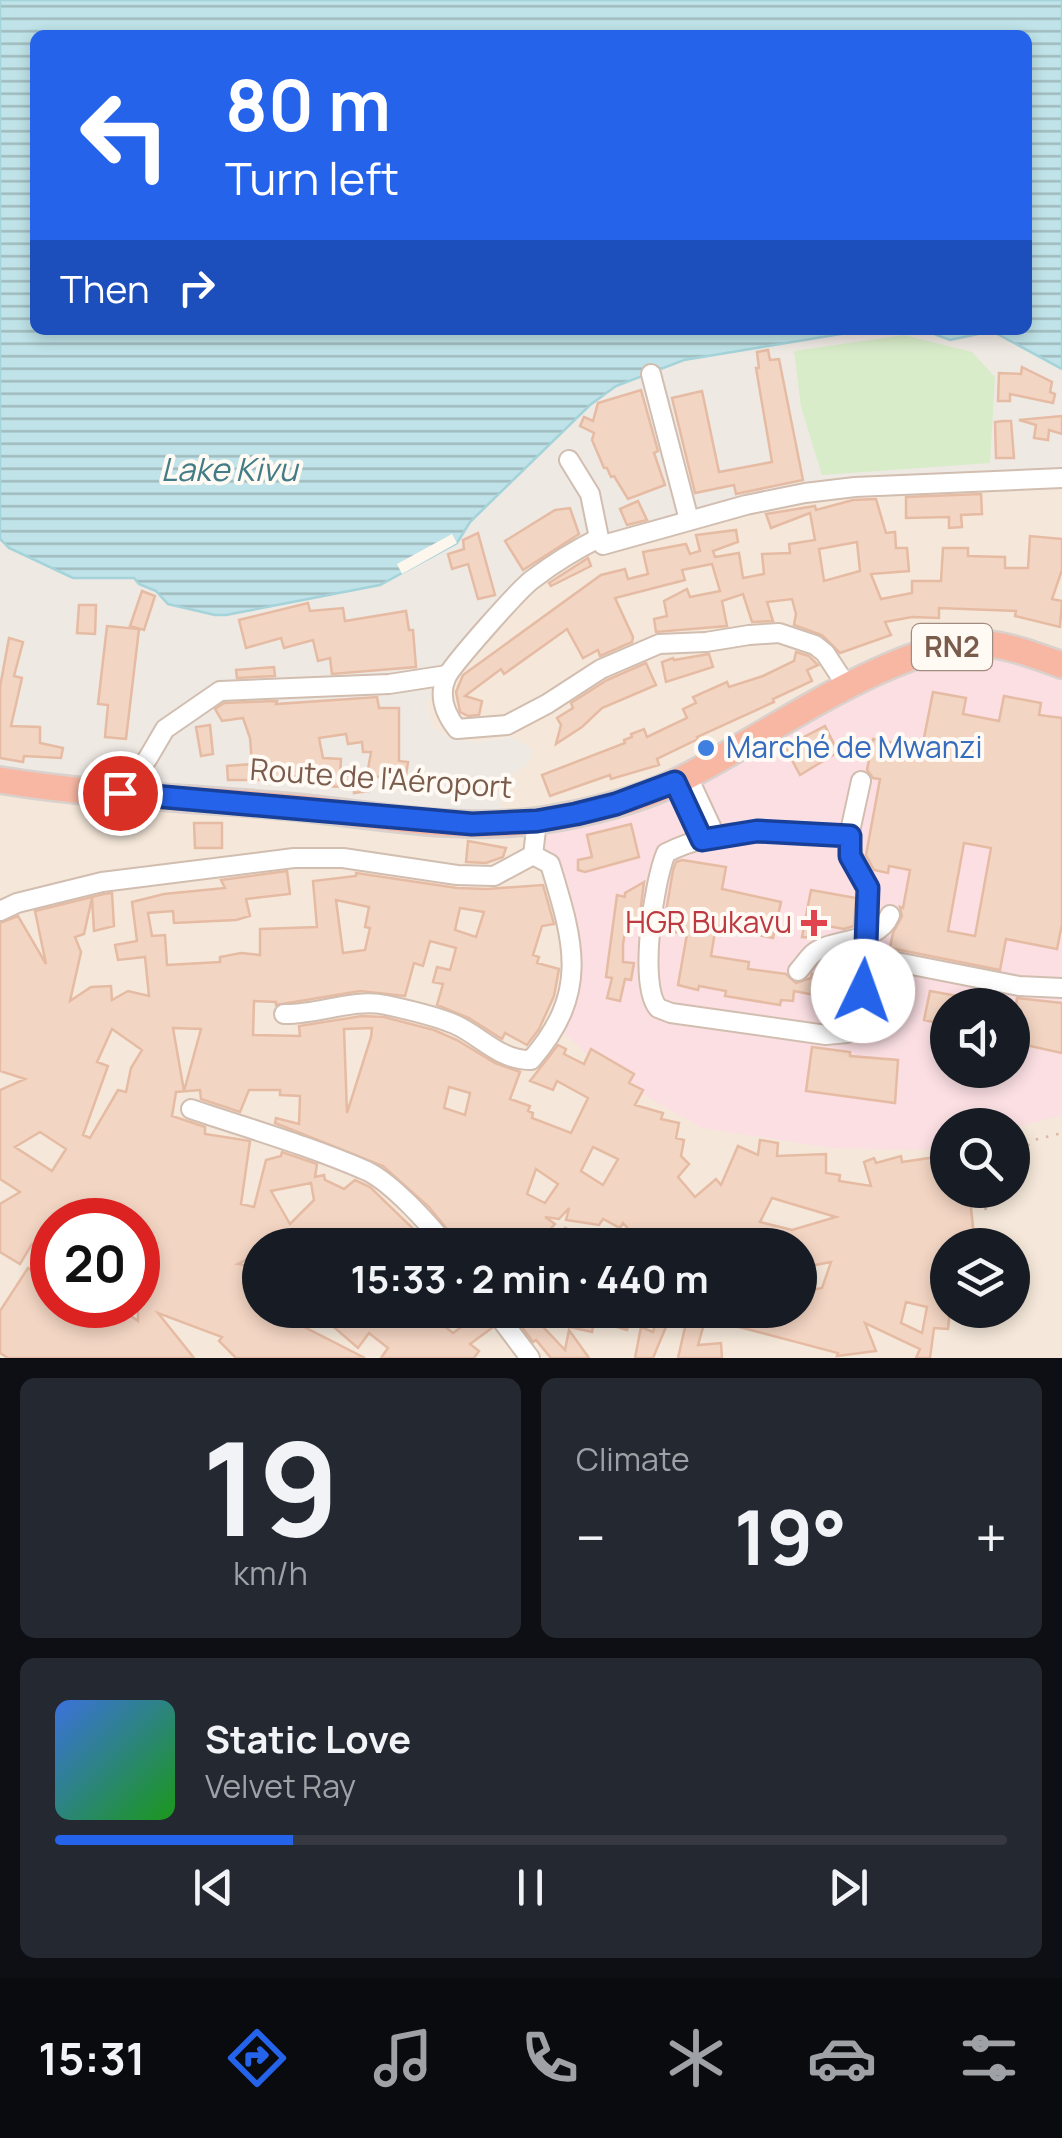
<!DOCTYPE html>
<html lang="en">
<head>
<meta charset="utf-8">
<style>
  :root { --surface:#171b24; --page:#242831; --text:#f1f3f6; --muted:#9ea1a6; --line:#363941; --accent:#2563eb }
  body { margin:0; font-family:Manrope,sans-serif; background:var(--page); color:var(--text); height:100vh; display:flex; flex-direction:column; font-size:38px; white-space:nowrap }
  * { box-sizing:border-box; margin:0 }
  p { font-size:32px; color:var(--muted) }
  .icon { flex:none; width:55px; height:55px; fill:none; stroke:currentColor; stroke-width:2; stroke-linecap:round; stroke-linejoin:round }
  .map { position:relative; height:1358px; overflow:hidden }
  .panel { display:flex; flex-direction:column; gap:20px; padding:20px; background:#0d0f14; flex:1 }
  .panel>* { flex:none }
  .guide { position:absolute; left:30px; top:30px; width:1002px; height:305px; border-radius:15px; box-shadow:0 5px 15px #0003; background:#2563eb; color:#fff; overflow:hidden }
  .buttons { position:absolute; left:930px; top:988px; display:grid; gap:20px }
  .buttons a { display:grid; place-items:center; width:100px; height:100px; border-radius:50%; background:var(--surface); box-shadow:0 5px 15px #0003; font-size:50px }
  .speed { position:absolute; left:30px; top:1198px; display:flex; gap:20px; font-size:50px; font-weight:700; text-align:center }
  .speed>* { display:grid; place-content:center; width:130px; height:130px; border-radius:50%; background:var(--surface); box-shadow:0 5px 15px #0003; line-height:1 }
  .speed .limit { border:15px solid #d22; background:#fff; color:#111 }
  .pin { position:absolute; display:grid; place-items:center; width:85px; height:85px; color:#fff; margin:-42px; border:5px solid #fff; border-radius:50%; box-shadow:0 2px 10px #0007 }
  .me { position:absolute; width:110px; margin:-55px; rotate:3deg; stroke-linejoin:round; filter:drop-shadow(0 0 8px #0008) }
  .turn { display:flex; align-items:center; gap:35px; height:210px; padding:0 30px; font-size:45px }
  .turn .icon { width:130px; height:130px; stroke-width:2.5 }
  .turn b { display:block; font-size:70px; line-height:85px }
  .then { display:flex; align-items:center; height:95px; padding:0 30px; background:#0003; gap:20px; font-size:38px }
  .big { font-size:75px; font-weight:700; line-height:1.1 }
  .panel .card { flex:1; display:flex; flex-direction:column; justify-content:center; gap:15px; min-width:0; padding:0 35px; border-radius:15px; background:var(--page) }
  .panel .dial { align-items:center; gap:0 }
  .dial b { font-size:130px; line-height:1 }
  .song { display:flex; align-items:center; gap:30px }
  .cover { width:120px; height:120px; border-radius:15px; background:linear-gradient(135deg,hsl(220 70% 55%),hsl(120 70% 35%)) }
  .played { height:10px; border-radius:5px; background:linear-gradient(90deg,var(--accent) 25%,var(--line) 25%) }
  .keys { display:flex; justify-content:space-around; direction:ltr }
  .heat { display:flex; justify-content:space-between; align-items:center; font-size:55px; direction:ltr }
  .panel .tiles { flex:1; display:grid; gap:20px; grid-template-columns:1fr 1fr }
  .card:last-child { grid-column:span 2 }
  .trip { position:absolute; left:242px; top:1228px; width:575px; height:100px; border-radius:50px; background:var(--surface); box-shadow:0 5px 15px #0003; font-weight:700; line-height:100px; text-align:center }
  .tab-bar { display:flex; height:160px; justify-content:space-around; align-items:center; background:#090b0e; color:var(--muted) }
  .tab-bar .icon { width:70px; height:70px }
  .tab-bar .on { color:var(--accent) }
  .tab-bar b { font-size:45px; color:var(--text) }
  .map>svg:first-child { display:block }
</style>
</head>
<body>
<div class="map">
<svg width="1062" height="1358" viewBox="0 0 1062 1358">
  <defs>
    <pattern id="water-rules" width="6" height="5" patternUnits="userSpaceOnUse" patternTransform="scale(2.5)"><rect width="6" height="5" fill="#bfe3e8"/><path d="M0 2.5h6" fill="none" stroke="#a0bbbe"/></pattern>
  </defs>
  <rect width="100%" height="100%" fill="#fdf6ec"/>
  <path fill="#f5e8da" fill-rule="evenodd" d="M1062 487V1358H0V787L504 780 527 765 511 737 475 742 448 737 436 730 429 720 427 701 549 565 604 532 807 500ZM948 1005H1012V1070H948ZM948 1125H1012V1190H948ZM52 1220H138V1305H52ZM260 1245H800V1310H260ZM948 1245H1012V1310H948Z"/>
  <polygon fill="#efe9e4" points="865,330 924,330 950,340 992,331 1062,369 1062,487 807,500 621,533 604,532 549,565 427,701 429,720 436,730 448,737 475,742 511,737 530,747 532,753 527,765 504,780 498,834 0,787 0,539 9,548 73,578 135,578 162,596 215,615 307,600 402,574 457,543 470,522 590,405 616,386 684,360"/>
  <path fill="#fbdfe3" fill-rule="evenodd" d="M993 655 1062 678V1115L1013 1128 1012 1125H948L947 1144 927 1150 831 1148 702 1128 609 1075 555 1024 572 990 550 864 533 855 536 834 575 828 647 807 916 662ZM948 1005H1012V1070H948Z"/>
  <polygon fill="#d8ecc9" points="904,335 972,352 995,377 990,463 822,475 801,407 794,351"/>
  <polygon fill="url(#water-rules)" stroke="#a5d3da" stroke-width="2.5" points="0,0 1062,0 1062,369 992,331 950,340 924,330 1028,330 1028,35 35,35 35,330 865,330 684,360 616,386 590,405 470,522 457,543 380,585 226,615 215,615 168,604 156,591 139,584 134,578 73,578 9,548 0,539"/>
  <polygon fill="#fdf6ec" points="452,534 457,543 402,574 397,564"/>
  <g fill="#f3d5c3" stroke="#e6bba3" stroke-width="2.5" fill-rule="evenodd">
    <polygon points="768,350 770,360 779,359 803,480 736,494 734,485 695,493 672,398 702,391 719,472 772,462 756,368 759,368 757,352"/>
    <polygon points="1022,367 1052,382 1050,392 1055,394 1053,403 1010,394 1010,401 998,401 999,373 1021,374"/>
    <polygon points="641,390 658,451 654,453 665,485 628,499 614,476 611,477 607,468 604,468 592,440 594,433 580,426 584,417 593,421 598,403"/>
    <polygon points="1062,416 1062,434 1049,430 1048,440 1034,438 1036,425 1019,420"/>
    <polygon points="1003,421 1011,421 1014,458 996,458 995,422"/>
    <polygon points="981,494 982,514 961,515 962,527 949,528 949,517 906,518 906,497"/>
    <path d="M876 499 886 533 895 532 896 548H907L909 571 871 574 881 599 912 593V581H941L943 548H968V556L1005 557V568H1028L1030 536 1062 539V570L1052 599 1062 601 1060 627 1015 616 1016 611 939 608V618L912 617 885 622 891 635 840 653 822 635 794 625 796 614 792 599 767 602 773 621 752 622 743 594 722 601 727 626 656 632 654 619 667 616 664 601 687 589 690 597 720 591 712 564 682 570 685 580 615 598 633 637 632 642 600 656 598 650 583 658 567 629 504 674 501 669 465 696 482 701 479 715 468 716 460 712 456 692 463 675 601 575 625 569 628 579 648 574 643 552 686 544 690 554 700 551 696 535 736 530 738 542 713 551 715 557 739 553 743 578 764 574 762 554 790 553 789 544 815 540 810 513 771 528 766 514 815 506 816 510 853 500ZM857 542 860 571 824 581 819 549Z"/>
    <polygon points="638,501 647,520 627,525 620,509"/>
    <polygon points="570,508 579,534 523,570 505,541 555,510"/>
    <polygon points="478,533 495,595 478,599 468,564 452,569 448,554 464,549 463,540"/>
    <polygon points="588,558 591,566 551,586 549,583"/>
    <polygon points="142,591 155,596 144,630 130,626"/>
    <polygon points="308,603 310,611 343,608 345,621 406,611 409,630 413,630 416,667 332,674 330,658 318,661 313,640 284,648 281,638 246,648 239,620"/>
    <polygon points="79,605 96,605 95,634 77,633"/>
    <polygon points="107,626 139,629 126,739 105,737 108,705 98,704"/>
    <polygon points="9,638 23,642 14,676 22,678 11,726 40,727 40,743 63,748 61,758 24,756 23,762 0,758 0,687"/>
    <polygon points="796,652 809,656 818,665 807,670 812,681 773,699 774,702 697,737 698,739 657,759 659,765 611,779 610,775 550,796 542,775 625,743 624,740 632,737 631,734 644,729 647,737 687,718 683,709 696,703 693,697 727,682 729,687 763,676 794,661"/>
    <polygon points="709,654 713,667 666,682 662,662 673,658 674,660"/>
    <polygon points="646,663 656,685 602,708 582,727 556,744 561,725 557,718 573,708 571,703 607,680"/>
    <polygon points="274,667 275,676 237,678 236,670"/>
    <path d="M933 692 966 698 963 714 999 721 1004 696 1041 703 1039 715 1062 718V924L1057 949 1006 939 1000 970 890 948 893 933 902 916 900 907 903 908 910 870 889 866 888 873 874 870 866 855 880 779 873 778 867 770 873 739 922 748ZM964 843 991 848 975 936 948 931Z"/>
    <path d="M377 697 379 708H399V761L408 762 405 781 367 775 369 791 354 793V787L314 786V774L265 780H228L227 766 252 764 250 738 243 718 222 721 215 709 224 703 277 701 276 704ZM346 734 348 744 362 742 363 752H371L367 775 340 776 341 759 323 758 319 738Z"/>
    <polygon points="210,725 213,754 201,756 196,727"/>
    <polygon points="825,726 838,752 800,775 785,747"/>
    <polygon points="194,823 222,823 222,848 195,848"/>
    <polygon points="631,824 639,857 585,872 578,870 578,860 592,857 587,835"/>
    <polygon points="468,841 506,848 503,857 486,863 466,862"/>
    <polygon points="682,860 726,867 722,889 781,902 773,938 716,926 711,956 749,962 748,969 786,974 796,983 811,978 812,974 854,980 850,1002 794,991 793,1001 781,1000 780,1005 725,996 726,991 699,986 698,990 678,985 687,934 663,930 673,870 676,862"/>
    <path d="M287 871 290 894 246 899 250 916 236 920 174 923 173 911 148 913 152 936 165 935 167 965 220 962V957L241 953 260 955V929L317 927 313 881 356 876V873L457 888 487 889 543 885 554 924 542 926 533 955 539 957 537 963 559 969 554 996 539 1029 527 1045 505 1033 502 1039 469 1018 437 1005 443 984 433 982 437 967 450 970 456 948 430 941 423 966 414 963 405 996 360 991 276 1005V1002L254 1001 253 1035 300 1036 299 1026 362 1016 384 1017 434 1030 457 1040 495 1063 520 1072 510 1099 530 1106 528 1111 533 1113 532 1118 571 1133 588 1098 557 1081 553 1090 530 1081 558 1045 566 1049 564 1054 584 1064 591 1049 634 1074 629 1083 643 1090 635 1105 663 1113 661 1119 679 1123 676 1138 684 1140 681 1156 689 1164 678 1177 695 1197 716 1179 721 1185 738 1146 758 1155 760 1140 778 1143 777 1156 826 1154V1173L840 1175 839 1181 871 1186 864 1162 874 1158 876 1163 901 1156 902 1162 936 1157 937 1164H948V1190H964L965 1199H970L975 1245H945L948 1310H950L948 1329 934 1328 930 1358H916L920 1349 865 1323 876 1351 837 1356 838 1353 739 1327V1321L711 1314V1310H800V1292L822 1288 831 1262 800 1268V1245H643L623 1223 620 1228 603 1219 599 1225 566 1220 569 1208 559 1219 545 1217 555 1224 536 1245H460L429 1207 383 1166 275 1123 276 1118 299 1124 300 1096 280 1095V1090H249L240 1112 201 1099 200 1090 176 1092 172 1116 205 1127V1134L250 1141 241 1204 254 1207 266 1160 281 1156 282 1152 317 1164 315 1177 324 1175 325 1180 344 1189 355 1180 370 1187 430 1245H260V1253L238 1264 260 1268 255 1310H282L281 1315 365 1358H236L219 1341 222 1337 158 1313 194 1358H8L0 1353V1311L28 1268 52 1285V1305H116L138 1321V1220H52V1241L46 1252 32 1244 20 1264 0 1252V1204L20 1192 0 1179V1090L25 1079 0 1071V923L18 916 46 964 35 911 104 894 112 893 114 926 94 931 92 898 84 934 75 937 81 952 70 1001 91 987 111 986 112 1000 128 991 149 996 145 957 118 960 115 945 137 941 132 902 164 894 225 888 221 880ZM336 900 369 907 365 927 370 928 365 950 343 953ZM460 908 484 912 476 937 455 930ZM173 1028 201 1029 184 1091ZM372 1028 371 1037 347 1113 344 1029ZM112 1029 142 1050 131 1068 126 1092 118 1090 90 1138 83 1135 108 1066 97 1062ZM449 1087 470 1093 465 1115 444 1108ZM40 1132 66 1149 52 1171 15 1147ZM593 1147 618 1159 603 1185 581 1171ZM536 1169 558 1184 545 1203 527 1194ZM311 1183 314 1200 290 1224 271 1191ZM772 1198 782 1201 836 1217 792 1230 760 1222ZM906 1302 927 1307 922 1333 901 1323Z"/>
    <polygon points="644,882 639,922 627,920 623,944 623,962 634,963 631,980 625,979 620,1001 607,998 612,978 606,977 617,895 625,897 625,893"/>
    <polygon points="811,890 856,898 854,926 844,929 817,924 814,938 802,937"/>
    <polygon points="890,973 908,977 899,1025 881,1021"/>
    <polygon points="930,991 974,999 973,1005 948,1005 948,1025 924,1020"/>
    <polygon points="1017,998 1062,1003 1062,1053 1012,1042"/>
    <polygon points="812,1047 850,1052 850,1056 898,1060 895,1103 806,1091"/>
    <polygon points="565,1228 604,1245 560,1245"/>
    <polygon points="314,1310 429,1310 437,1317 435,1319 453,1333 475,1317 469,1310 482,1310 492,1328 470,1344 479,1351 474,1358 381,1358 388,1348 369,1333 358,1348"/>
    <polygon points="514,1310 527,1310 565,1350 569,1330 589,1358 551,1358 536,1340 533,1342 511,1312"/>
    <polygon points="571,1310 633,1310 627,1330 594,1320 592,1332 570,1327"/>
    <polygon points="659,1310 673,1310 653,1358 635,1358 641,1327 653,1332"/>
    <polygon points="689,1310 708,1310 698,1345 721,1343 722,1358 678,1358"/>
  </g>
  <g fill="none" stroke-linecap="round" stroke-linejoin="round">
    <g stroke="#d1beb0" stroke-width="22">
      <g id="minor">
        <polyline points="651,374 689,520"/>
        <path d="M569 460 590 494 599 538C575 550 554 563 533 579 520 588 451 666 446 678 438 697 446 715 457 729L507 725 547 704 601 669 659 644 706 642 749 635 779 633 815 645 825 653 848 688"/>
        <polyline points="599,538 603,545 746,505 805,493 855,487 1062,478"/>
        <polyline points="687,775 715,835"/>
        <path d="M861 781 849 836C788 830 723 824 666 853 654 881 638 984 658 1008L671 1013 826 1035 847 1033 856 1029 860 1021 871 957"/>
        <polyline points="675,782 702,840"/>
        <polyline points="121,793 148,758 165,729 220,691 389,684 447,675"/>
        <path d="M849 836C851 866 865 871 868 891 872 913 859 936 871 957L1019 986 1062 988"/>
        <polyline points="0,911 17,903 102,882 294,858 343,858 457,875 494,876 533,855 537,821"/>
        <path d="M798 971C803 966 809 956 815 952 837 937 878 944 890 915"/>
        <path d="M284 1014C317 1015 353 998 386 1005 408 1010 433 1015 454 1024 480 1035 500 1061 531 1060 590 992 574 943 550 864L533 855"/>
        <path d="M191 1109C250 1129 310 1146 367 1171 392 1183 428 1223 446 1245"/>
        <polyline points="494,1310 530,1358"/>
      </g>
    </g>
    <g stroke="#dad1cd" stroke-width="30">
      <path id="highway" d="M0 780C97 796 196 798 294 807 376 815 461 832 543 820 588 813 632 802 674 783 757 744 900 635 989 644 1014 647 1039 657 1062 665"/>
    </g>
    <g stroke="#d9b8a5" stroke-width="2.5" stroke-dasharray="2.5 8" stroke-linecap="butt">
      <polyline points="1012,1160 1034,1140 1062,1133"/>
      <polyline points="985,1210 995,1190"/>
    </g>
    <use href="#minor" stroke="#fff" stroke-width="18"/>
    <use href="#highway" stroke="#f7b7a3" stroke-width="25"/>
  </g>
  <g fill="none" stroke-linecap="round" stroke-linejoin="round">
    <g stroke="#184099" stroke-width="25">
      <polyline id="route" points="120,793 472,824 537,821 576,814 616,804 675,782 702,840 757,831 850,836 850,856 868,888 866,944 870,957 863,991"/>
    </g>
    <use href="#route" stroke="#2563eb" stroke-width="18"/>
  </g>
  <circle fill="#3f7fe0" stroke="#fffaf3" stroke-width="4" cx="706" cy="748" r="10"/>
  <path fill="#e0444e" stroke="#fffaf3" stroke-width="4" d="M809 908h10v10h10v10h-10v10h-10v-10h-10v-10h10z"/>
  <g text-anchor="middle" stroke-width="8" stroke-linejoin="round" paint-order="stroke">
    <rect fill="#fffaf3" stroke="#a28b7f" stroke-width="2.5" x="912" y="624" width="80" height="46" rx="8"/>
    <g font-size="28" font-weight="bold" fill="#7a5c4d">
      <text x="952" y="657">RN2</text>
    </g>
    <g font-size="30" fill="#366cbe" stroke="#fffaf3" text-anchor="start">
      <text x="726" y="758">Marché de Mwanzi</text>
    </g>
    <g font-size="30" fill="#7a5c4d" stroke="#fffaf3">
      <text transform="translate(381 779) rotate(4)" y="10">Route de l'Aéroport</text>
    </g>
    <g font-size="30" fill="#be3a42" stroke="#fffaf3" text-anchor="end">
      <text x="792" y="933">HGR Bukavu</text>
    </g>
    <g font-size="32" font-style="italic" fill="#437c86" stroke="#fffaf3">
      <text x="229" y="481">Lake Kivu</text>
    </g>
  </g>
</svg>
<div class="buttons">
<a><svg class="icon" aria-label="sound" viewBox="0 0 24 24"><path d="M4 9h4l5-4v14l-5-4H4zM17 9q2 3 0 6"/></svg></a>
<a><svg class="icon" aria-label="search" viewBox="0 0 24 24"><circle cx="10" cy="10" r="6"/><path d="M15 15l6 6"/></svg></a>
<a><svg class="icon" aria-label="layers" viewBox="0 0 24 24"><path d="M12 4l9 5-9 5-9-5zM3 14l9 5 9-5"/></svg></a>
</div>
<div class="speed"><div class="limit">20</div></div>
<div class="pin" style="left:120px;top:793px;background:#d93025"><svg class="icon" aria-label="arrive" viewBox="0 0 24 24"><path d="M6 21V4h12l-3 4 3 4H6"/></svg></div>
<svg class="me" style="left:863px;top:991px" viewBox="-20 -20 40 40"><circle r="19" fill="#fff"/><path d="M0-13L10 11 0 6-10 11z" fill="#2563eb"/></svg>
<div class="trip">15:33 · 2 min · 440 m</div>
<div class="guide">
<div class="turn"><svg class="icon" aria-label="left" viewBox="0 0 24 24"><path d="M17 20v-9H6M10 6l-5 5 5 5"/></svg><div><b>80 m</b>Turn left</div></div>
<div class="then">Then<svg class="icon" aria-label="right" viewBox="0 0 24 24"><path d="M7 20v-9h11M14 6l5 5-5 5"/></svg></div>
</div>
</div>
<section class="panel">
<div class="tiles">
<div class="card dial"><b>19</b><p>km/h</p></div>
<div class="card"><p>Climate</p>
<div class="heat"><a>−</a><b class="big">19°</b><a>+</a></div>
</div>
<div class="card">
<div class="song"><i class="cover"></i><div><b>Static Love</b><p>Velvet Ray</p></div></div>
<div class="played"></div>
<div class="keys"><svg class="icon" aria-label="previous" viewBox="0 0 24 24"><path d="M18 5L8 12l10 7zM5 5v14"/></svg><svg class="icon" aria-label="pause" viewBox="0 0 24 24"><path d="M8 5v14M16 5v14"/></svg><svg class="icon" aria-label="next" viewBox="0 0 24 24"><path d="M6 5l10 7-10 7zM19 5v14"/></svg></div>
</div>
</div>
</section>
<nav class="tab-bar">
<b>15:31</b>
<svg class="icon on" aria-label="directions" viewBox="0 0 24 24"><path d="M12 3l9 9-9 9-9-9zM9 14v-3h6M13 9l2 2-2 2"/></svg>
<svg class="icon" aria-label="music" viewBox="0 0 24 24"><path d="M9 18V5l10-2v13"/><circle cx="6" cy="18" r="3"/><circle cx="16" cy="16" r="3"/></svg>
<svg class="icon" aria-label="phone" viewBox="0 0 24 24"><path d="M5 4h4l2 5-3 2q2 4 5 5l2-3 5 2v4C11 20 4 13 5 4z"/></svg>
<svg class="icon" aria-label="climate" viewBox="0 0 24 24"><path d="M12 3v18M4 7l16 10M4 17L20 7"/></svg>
<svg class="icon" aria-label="car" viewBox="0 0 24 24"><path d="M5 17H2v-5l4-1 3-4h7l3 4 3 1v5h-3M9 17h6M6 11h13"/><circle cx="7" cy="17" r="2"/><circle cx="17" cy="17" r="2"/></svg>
<svg class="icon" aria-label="filters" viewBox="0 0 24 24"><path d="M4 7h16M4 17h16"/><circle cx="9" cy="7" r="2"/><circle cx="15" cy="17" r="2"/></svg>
</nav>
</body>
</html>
